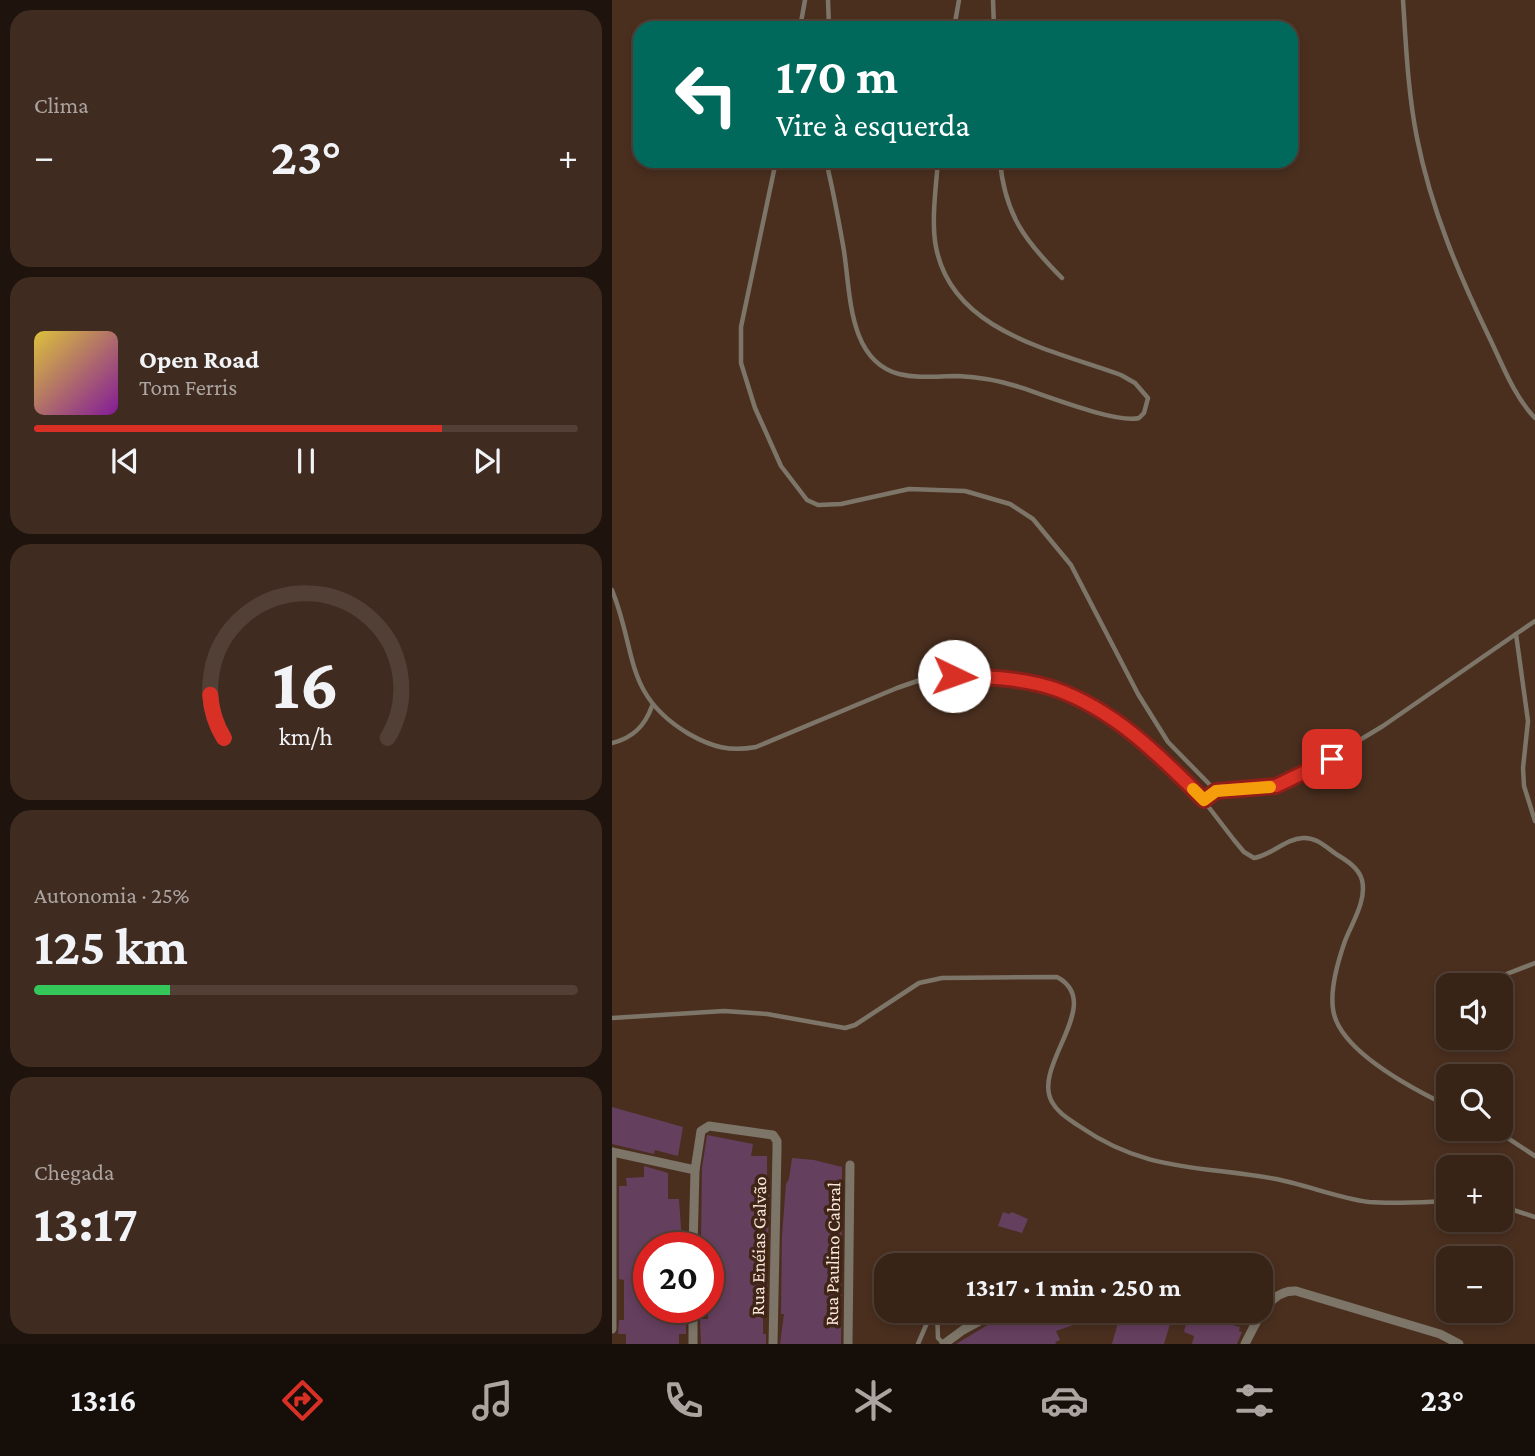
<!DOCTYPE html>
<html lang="pt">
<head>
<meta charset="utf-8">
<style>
  :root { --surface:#382317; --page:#3f2b20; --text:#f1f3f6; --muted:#aba4a1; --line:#524036; --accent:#d93025 }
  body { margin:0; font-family:"Crimson Pro",serif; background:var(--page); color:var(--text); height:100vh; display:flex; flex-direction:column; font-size:26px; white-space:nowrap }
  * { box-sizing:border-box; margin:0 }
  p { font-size:23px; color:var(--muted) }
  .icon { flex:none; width:38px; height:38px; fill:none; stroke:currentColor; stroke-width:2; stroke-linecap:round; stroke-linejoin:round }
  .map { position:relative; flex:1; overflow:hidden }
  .drawer { display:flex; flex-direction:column; gap:10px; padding:10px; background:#1f130d; width:612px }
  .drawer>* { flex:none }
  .guide { position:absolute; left:21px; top:21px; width:665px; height:147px; border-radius:21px; box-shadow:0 4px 10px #0003,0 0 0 2px var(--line); background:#00695c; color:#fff; overflow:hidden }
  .buttons { position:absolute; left:824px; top:973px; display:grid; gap:14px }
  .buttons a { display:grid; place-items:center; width:77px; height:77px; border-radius:14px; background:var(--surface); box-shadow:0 4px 10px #0003,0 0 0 2px var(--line); font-size:35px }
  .speed { position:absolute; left:21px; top:1232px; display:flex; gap:14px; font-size:35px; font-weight:700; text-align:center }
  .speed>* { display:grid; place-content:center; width:91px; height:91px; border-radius:50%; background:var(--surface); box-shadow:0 4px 10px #0003,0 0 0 2px var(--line); line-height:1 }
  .speed .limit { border:10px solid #d22; background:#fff; color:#111 }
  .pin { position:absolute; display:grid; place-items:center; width:60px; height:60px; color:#fff; margin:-30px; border-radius:14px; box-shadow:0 4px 10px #0006 }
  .me { position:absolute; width:77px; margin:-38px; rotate:93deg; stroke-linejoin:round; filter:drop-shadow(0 0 5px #0008) }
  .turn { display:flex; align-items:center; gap:24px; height:147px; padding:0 28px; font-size:32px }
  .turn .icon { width:91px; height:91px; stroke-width:2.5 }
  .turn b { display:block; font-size:49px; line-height:60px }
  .big { font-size:52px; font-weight:700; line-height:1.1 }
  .drawer .card { flex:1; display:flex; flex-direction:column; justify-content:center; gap:10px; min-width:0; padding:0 24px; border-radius:21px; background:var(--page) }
  .drawer .dial { align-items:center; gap:0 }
  .dial svg { height:182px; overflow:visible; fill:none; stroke:var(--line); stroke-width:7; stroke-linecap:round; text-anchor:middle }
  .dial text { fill:var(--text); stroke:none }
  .song { display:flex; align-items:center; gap:21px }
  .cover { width:84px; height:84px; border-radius:10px; background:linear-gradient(135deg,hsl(50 70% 55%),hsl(290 70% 35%)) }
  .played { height:7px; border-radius:4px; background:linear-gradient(90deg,var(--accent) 75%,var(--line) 75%) }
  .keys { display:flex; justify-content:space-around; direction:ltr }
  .heat { display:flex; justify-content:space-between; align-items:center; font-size:38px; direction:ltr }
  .charge { height:10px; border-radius:5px; background:linear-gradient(90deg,#34c759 25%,var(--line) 0) }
  .trip { position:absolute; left:262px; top:1253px; width:399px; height:70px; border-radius:21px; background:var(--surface); box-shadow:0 4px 10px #0003,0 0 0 2px var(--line); font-weight:700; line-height:70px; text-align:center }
  .tabs { display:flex; height:112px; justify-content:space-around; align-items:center; background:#160e09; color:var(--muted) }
  .tabs .icon { width:49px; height:49px }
  .tabs .on { color:var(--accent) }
  .tabs b { font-size:32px; color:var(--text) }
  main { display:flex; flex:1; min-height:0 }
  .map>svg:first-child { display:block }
</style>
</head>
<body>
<main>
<section class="drawer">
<div class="card"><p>Clima</p>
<div class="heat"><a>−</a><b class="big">23°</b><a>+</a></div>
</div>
<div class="card">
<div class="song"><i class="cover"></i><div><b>Open Road</b><p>Tom Ferris</p></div></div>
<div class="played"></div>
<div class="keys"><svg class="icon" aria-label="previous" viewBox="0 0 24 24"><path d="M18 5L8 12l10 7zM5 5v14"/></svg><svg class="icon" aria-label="pause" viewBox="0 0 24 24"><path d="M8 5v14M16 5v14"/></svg><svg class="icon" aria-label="next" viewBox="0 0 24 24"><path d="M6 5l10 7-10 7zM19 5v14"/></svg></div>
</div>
<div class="card dial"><svg viewBox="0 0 100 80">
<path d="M14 69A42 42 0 1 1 86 69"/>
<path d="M14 69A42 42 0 0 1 8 50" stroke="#d93025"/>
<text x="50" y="56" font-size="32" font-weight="700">16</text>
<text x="50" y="72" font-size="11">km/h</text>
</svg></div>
<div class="card"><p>Autonomia · 25%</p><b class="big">125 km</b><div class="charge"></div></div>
<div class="card"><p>Chegada</p><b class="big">13:17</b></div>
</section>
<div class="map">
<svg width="923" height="1344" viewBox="0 0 923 1344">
  <rect width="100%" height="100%" fill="#4a2f1f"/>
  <g fill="#653f5e">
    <polygon points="0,1107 71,1127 66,1156 43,1150 42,1154 0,1144"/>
    <polygon points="95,1135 141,1144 139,1156 155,1156 155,1184 157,1186 155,1314 151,1314 151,1334 154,1334 154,1344 89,1344 88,1319 96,1319 98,1242 89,1242 90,1168"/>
    <polygon points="180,1158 202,1160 230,1167 229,1344 168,1344 172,1314 169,1314 170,1236 174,1184 177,1179"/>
    <polygon points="32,1166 56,1173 56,1199 67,1199 69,1228 70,1236 74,1236 74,1248 37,1248 37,1307 74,1307 74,1334 67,1334 67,1344 14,1344 14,1334 6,1334 7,1320 12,1320 12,1280 7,1279 7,1186 15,1186 14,1178 32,1177"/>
    <polygon points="391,1212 397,1214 400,1212 416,1219 410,1233 386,1226"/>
    <polygon points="406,1311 548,1311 545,1320 558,1324 552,1344 500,1344 507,1319 489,1316 488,1321 464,1315 467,1323 444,1331 448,1340 443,1342 444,1344 344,1344 389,1317"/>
    <polygon points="577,1311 590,1311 589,1317 628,1327 627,1331 630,1332 625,1344 580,1344 582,1336 572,1332"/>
  </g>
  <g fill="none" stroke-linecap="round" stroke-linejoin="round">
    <g stroke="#7c7568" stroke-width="4.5">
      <polyline points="216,0 217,28"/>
      <polyline points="381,0 382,28"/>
      <path d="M791 0C794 46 796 93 805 138 819 209 847 275 878 339 891 366 902 396 923 418"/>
      <polyline points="188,28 193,0"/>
      <polyline points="342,28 347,0"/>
      <polyline points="164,161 129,327 129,363 143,408 169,466 195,500 206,505 229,504 297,489 353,491 398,504 421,519 459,565 526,694 556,742 604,791"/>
      <path d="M214 161C221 189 226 217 231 245 239 288 234 360 287 374 306 379 326 376 346 376 365 377 385 380 404 386 430 394 504 424 527 418L532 413 536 398 523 383 509 375C441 350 340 332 324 247 319 222 324 187 326 161"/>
      <path d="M388 161C393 215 413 241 450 278"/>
      <path d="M0 590C25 651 11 695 77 734 100 747 118 752 144 747L285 688 314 678 342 676 391 678 441 688 487 708 547 755 592 801 622 840 632 852 642 858C660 855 673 839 691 838 704 837 714 847 724 854 734 860 747 868 750 880 755 900 740 923 733 941 726 961 718 988 721 1009 726 1051 803 1090 836 1106"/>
      <polyline points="923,621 904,634 916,721 911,768 912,786 923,821"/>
      <path d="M0 743C21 738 33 726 40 706"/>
      <polyline points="592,801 604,791 664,786 688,776 771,726 904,634"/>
      <polyline points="866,985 923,963"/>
      <path d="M0 1018 112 1011 155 1014 233 1028 243 1025 307 983 330 978 445 977C494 1003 419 1066 440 1102 446 1113 457 1119 467 1126 535 1173 588 1165 664 1179 695 1185 726 1198 757 1202 783 1204 810 1202 836 1201"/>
      <polyline points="882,1129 923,1156"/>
      <polyline points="889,1206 923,1217"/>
      <polyline points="325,1311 326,1338 331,1343"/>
      <polyline points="306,1344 320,1311"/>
    </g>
    <g stroke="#7c7568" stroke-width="9">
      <polyline points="0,1152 83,1170"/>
      <polyline points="81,1248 83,1170 89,1131 97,1126 161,1135 165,1141 165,1149 161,1344"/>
      <polyline points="81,1307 81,1344"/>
      <polyline points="624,1311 648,1317"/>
      <polyline points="0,1329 0,1152"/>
      <polyline points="236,1344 238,1165"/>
      <polyline points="332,1344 351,1330 386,1311"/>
      <path d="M633 1344C644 1323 657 1289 684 1291L828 1334 847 1344"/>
    </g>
  </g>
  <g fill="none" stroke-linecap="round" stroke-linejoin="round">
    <g stroke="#8d1f18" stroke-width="18">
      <path id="route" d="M342 676C375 677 411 678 443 689 503 710 548 756 592 800L604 791 664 786 720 759"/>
    </g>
    <use href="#route" stroke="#d93025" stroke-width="12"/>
    <polyline stroke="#f59e0b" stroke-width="12" points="581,789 592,800 604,791 658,787"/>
  </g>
  <g text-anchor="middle" stroke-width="7" stroke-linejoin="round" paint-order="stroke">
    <g font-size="19" fill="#f9e7dd" stroke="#3f2515">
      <text transform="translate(146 1246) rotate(-89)" y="7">Rua Enéias Galvão</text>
      <text transform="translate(220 1254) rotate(-89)" y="7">Rua Paulino Cabral</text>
    </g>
  </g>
</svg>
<div class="buttons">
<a><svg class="icon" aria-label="sound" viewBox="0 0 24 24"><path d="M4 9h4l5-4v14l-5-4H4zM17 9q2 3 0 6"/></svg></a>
<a><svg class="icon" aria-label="search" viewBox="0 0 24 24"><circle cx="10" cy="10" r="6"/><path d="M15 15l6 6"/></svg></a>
<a>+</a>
<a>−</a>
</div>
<div class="speed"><div class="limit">20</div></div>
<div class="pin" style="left:720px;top:759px;background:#d93025"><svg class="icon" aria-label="arrive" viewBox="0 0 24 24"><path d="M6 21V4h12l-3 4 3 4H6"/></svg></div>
<svg class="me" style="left:342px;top:676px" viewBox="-20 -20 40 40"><circle r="19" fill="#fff"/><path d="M0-13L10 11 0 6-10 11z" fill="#d93025"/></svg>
<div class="trip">13:17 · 1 min · 250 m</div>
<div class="guide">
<div class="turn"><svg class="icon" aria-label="left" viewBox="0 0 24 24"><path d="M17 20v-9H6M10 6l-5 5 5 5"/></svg><div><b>170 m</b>Vire à esquerda</div></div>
</div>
</div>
</main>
<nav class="tabs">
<b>13:16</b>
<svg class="icon on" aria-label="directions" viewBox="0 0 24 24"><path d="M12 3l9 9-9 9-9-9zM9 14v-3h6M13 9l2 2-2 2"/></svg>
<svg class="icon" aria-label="music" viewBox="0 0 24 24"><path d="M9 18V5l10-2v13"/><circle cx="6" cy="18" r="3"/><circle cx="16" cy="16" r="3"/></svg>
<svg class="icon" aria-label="phone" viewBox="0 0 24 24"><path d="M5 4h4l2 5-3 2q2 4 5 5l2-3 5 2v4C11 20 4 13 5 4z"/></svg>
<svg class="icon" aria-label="climate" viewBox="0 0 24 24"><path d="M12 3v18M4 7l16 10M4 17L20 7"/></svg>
<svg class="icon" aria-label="car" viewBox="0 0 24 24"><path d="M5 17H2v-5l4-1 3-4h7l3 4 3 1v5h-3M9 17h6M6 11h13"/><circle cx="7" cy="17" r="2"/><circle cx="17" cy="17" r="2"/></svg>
<svg class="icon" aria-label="filters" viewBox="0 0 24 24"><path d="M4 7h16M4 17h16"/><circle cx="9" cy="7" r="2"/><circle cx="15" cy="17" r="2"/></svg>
<b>23°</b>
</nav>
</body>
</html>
